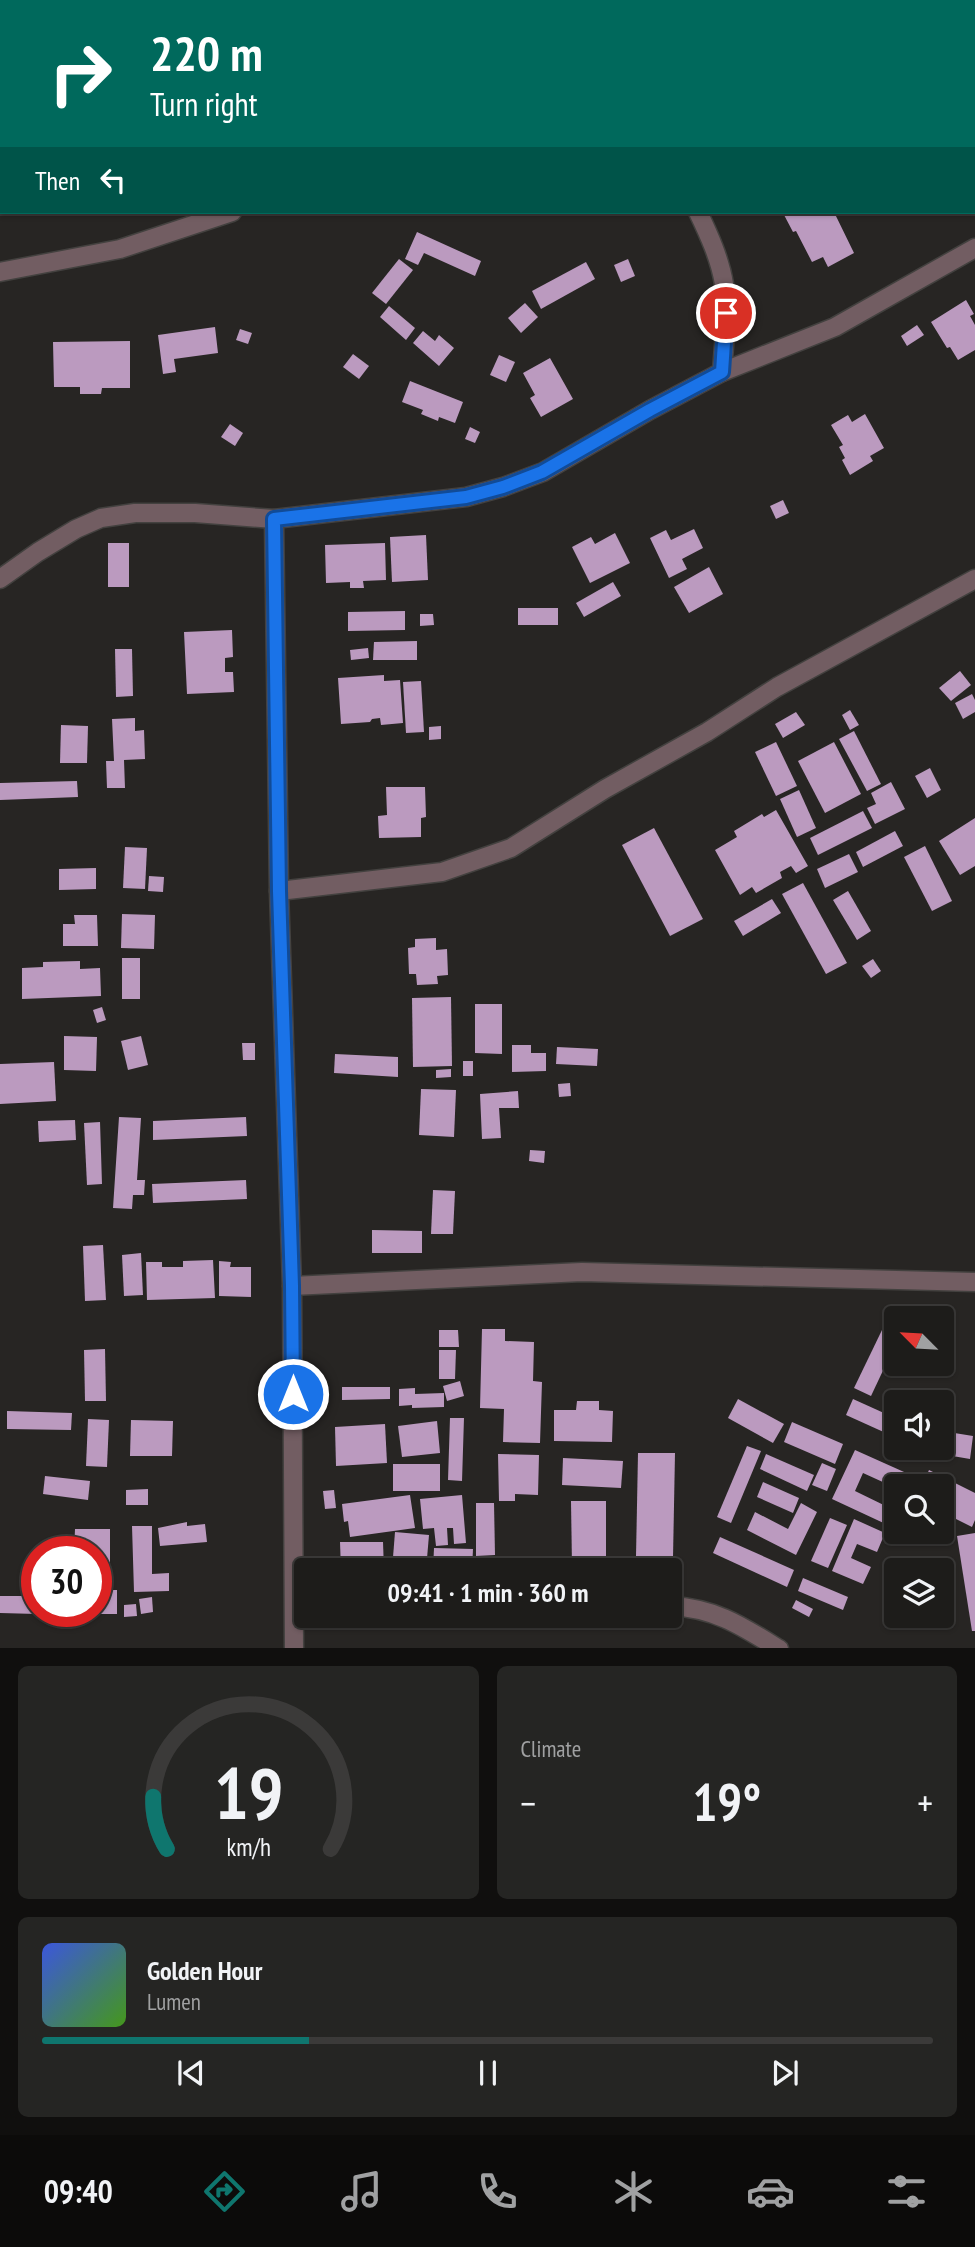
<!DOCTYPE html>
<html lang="en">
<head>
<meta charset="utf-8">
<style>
  :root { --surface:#1d1c1a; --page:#252523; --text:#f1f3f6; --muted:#a0a1a2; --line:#3b3a39; --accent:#0f766e }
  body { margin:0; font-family:"PT Sans Narrow",sans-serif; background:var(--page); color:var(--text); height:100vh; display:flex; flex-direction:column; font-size:26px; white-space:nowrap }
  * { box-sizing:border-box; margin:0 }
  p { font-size:23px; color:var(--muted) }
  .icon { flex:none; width:38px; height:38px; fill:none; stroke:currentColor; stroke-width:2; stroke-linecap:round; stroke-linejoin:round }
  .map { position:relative; height:1648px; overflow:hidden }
  .details { display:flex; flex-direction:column; gap:18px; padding:18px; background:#100f0e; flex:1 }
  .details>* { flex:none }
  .banner { position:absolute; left:0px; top:0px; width:976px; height:214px; box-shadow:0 2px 5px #0004,0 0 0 2px var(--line); background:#00695c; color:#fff; overflow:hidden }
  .needle { width:46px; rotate:294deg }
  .buttons { position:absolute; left:884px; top:1306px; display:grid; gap:14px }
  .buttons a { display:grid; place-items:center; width:70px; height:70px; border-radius:7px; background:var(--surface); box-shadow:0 2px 5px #0004,0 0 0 2px var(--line); font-size:35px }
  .speed { position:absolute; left:21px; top:1536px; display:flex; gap:14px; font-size:35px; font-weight:700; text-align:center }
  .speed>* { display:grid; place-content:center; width:91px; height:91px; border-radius:50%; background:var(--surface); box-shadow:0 2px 5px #0004,0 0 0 2px var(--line); line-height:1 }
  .speed .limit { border:10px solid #d22; background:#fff; color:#111 }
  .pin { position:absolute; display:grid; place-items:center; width:60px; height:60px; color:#fff; margin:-30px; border:4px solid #fff; border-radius:50%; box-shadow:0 2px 7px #0007 }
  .me { position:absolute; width:77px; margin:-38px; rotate:0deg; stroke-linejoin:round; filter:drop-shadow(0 0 5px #0008) }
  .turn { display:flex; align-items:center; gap:24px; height:147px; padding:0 35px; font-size:32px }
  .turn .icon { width:91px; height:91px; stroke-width:2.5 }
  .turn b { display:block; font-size:49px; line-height:60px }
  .then { display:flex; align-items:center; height:66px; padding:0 35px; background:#0003; gap:14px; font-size:26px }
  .big { font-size:52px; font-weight:800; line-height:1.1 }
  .details .widget { flex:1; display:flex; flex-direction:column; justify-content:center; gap:10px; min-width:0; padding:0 24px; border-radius:10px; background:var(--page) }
  .details .dial { align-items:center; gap:0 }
  .dial svg { height:182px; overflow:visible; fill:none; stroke:var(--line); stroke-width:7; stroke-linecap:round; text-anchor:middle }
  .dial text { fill:var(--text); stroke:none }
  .song { display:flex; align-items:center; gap:21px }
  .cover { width:84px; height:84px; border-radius:10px; background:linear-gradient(135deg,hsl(230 70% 55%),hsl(100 70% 35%)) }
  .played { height:7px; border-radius:4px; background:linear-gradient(90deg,var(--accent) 30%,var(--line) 30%) }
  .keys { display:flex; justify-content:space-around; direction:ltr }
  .heat { display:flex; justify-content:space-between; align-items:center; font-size:38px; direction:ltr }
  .details .tiles { flex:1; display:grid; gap:18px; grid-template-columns:1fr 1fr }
  .widget:last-child { grid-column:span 2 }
  .trip { position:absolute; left:294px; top:1558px; width:388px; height:70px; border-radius:7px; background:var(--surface); box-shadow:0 2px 5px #0004,0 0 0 2px var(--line); font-weight:800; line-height:70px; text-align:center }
  .tab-bar { display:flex; height:112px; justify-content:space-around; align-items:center; background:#0c0b0a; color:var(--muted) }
  .tab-bar .icon { width:49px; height:49px }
  .tab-bar .on { color:var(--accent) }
  .tab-bar b { font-size:32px; color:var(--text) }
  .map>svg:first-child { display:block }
</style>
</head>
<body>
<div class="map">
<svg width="975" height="1649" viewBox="0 0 975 1649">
  <rect width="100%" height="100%" fill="#272523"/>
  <g fill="#bb9abf">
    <polygon points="784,212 834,212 854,253 828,267 823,257 812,262 796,231 793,232 783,213"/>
    <polygon points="417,232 481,261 475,276 424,253 418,265 405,259"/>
    <polygon points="399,259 413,270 386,304 372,293"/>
    <polygon points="628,259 635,276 621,282 614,265"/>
    <polygon points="586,262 595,279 541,309 532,291"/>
    <polygon points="966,300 974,314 970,316 975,325 975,350 958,360 950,347 947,348 931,322"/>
    <polygon points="525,303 538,317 521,333 508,318"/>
    <polygon points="389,306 415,328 406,340 380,317"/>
    <polygon points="917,325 924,335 907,346 901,336"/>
    <polygon points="215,327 218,353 174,359 176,372 163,374 158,335"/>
    <polygon points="240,329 252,333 248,344 236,340"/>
    <polygon points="423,331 435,341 439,335 454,348 439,366 413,343"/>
    <polygon points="130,341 130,388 102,388 101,394 80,394 80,387 54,387 53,342"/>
    <polygon points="353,354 369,366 359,379 343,367"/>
    <polygon points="499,355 515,362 506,382 490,375"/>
    <polygon points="550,358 573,399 541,417 530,398 535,395 523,373"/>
    <polygon points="410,381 463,402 455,423 439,417 438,421 421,414 423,410 402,402"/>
    <polygon points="865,414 884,448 870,456 873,461 850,475 842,460 845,458 839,447 843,445 831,425 848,415 852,422"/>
    <polygon points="230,424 243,433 235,446 221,437"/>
    <polygon points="470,427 480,432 475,443 465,439"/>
    <polygon points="783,500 789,513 776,519 770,506"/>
    <polygon points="694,529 703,548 682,559 687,569 669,578 650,538 666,530 671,540"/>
    <polygon points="615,533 630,563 590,583 572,547 591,537 595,544"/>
    <polygon points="426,535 428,580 392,582 390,537"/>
    <rect x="108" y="543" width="21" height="44"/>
    <polygon points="385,543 386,580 363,581 364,588 350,588 350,582 326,583 325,545"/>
    <polygon points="709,567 723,594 689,613 674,587"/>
    <polygon points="613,582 621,596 584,617 576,603"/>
    <rect x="518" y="608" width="40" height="17"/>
    <polygon points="405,611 405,630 348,631 348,612"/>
    <polygon points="420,614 433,614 434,625 420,626"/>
    <polygon points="232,630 233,657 225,658 225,672 233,672 234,692 187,694 184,632"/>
    <polygon points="417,641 417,660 373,660 374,642"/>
    <polygon points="368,648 369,658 351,660 350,650"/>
    <polygon points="115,649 132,649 133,696 116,697"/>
    <polygon points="960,671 971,685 951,701 939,688"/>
    <polygon points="384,675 384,681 400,680 403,723 381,725 380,718 372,719 370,722 341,724 338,678"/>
    <polygon points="421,681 424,732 406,733 403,682"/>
    <polygon points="972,694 975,700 975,712 963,719 955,703"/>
    <polygon points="850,710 859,725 850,730 842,715"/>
    <polygon points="796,712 805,725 783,738 775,724"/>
    <polygon points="135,718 135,731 144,730 145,759 124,760 125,788 107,788 106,761 114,761 112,719"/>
    <polygon points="61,725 88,726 87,763 60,763"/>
    <polygon points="441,726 441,739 429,740 429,727"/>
    <polygon points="854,731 881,784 867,791 839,739"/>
    <polygon points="776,742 797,786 776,796 755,752"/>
    <polygon points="834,742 861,794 825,813 798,761"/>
    <polygon points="930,768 941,790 927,798 915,776"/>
    <polygon points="77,781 78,797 0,800 0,783"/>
    <polygon points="891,782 905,809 875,824 867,808 876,804 871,793"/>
    <polygon points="386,787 425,787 426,817 421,818 421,837 379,838 378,816 387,815"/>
    <polygon points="799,790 816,828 797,837 780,799"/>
    <polygon points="776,810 808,866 796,873 791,866 780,872 782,878 756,893 752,887 740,895 715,850 737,837 734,831 762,814 764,817"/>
    <polygon points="863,811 872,828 818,855 810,838"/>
    <polygon points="975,818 975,866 960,875 939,841"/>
    <polygon points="654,828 703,919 670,936 622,845"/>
    <polygon points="895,831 903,846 863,867 856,852"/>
    <polygon points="925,846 952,901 932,911 904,857"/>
    <polygon points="125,847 147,848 145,889 123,888"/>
    <polygon points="849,854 858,872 825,888 817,869"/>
    <polygon points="96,868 96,889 59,890 59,869"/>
    <polygon points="149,876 164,877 163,892 148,891"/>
    <polygon points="803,883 847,963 826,974 782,894"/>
    <polygon points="848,891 871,931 857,940 833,900"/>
    <polygon points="772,899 781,913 743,936 734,921"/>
    <polygon points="122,914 155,915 154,949 121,948"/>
    <polygon points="74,915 97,915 98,946 63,946 63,924 75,924"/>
    <polygon points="436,938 436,950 447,949 448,975 437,976 438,984 417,985 416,974 409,974 408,948 415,947 415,939"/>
    <rect x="122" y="958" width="18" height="41"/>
    <polygon points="873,959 881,971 871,978 862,966"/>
    <polygon points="80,961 80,969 100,968 101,996 22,999 22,968 43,967 43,962"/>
    <polygon points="451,997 452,1066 413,1067 412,998"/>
    <polygon points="475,1004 502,1004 502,1054 475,1053"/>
    <polygon points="102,1007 106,1020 97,1023 93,1010"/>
    <polygon points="64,1036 97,1037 96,1071 64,1070"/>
    <polygon points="141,1036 148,1065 128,1070 121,1041"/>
    <polygon points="242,1043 255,1043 255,1060 243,1060"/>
    <polygon points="512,1045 531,1045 531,1053 546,1053 546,1071 512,1072"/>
    <polygon points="557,1047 598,1049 597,1066 556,1064"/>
    <polygon points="335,1054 398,1057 398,1077 334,1073"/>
    <rect x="463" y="1061" width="10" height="15"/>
    <polygon points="54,1062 56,1101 0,1104 0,1064"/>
    <polygon points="451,1069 451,1077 436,1078 436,1070"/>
    <polygon points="570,1083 571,1096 559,1097 558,1084"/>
    <polygon points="421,1089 456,1090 454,1137 419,1135"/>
    <polygon points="518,1091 519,1108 499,1108 501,1138 482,1139 480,1094"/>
    <polygon points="119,1117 141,1118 137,1180 145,1180 144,1195 133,1195 132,1209 113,1208"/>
    <polygon points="246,1117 247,1136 153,1140 153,1121"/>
    <polygon points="75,1120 76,1140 39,1142 38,1121"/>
    <polygon points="100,1122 102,1184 87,1185 84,1123"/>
    <polygon points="530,1150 545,1151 544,1163 529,1161"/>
    <polygon points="246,1180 247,1199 153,1203 152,1184"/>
    <polygon points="433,1190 455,1191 453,1234 431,1234"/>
    <polygon points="372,1230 422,1231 422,1253 372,1253"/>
    <polygon points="103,1245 106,1300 85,1301 83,1246"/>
    <polygon points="141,1253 143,1295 124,1296 122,1255"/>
    <polygon points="213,1260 215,1298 147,1300 146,1262 162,1262 162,1267 183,1267 183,1261"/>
    <polygon points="219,1261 231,1262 230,1267 251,1267 251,1297 219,1296"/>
    <polygon points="482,1329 505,1329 505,1341 534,1342 533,1381 542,1382 540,1443 503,1442 504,1409 480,1408"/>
    <polygon points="439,1330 458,1330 459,1347 439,1347"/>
    <polygon points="882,1330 896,1336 896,1343 871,1396 854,1388"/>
    <polygon points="105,1349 106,1401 85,1401 84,1350"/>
    <polygon points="439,1350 456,1350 455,1379 439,1379"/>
    <polygon points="460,1381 464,1396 447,1401 443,1386"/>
    <polygon points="342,1387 390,1387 390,1399 342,1400"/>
    <polygon points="415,1388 415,1394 444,1393 444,1407 412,1408 412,1405 399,1406 399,1389"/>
    <polygon points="738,1399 784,1424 773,1443 728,1418"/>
    <polygon points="853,1399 895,1418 888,1434 846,1415"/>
    <polygon points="577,1401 599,1401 599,1410 613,1411 612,1442 554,1441 554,1410 576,1410"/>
    <polygon points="7,1411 72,1413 71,1430 7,1429"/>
    <polygon points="450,1418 464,1418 462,1481 448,1480"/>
    <polygon points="88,1419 109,1420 107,1467 86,1466"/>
    <polygon points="131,1420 173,1421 172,1456 130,1456"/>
    <polygon points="437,1421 440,1453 402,1457 398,1426"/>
    <polygon points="792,1422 843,1444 835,1464 784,1442"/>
    <polygon points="385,1424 387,1463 336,1466 335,1427"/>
    <polygon points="942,1431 973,1436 970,1459 929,1452 930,1447 942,1447"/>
    <polygon points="747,1446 761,1451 731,1523 717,1517"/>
    <polygon points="855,1450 913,1476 908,1486 896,1486 896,1488 863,1473 855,1491 896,1511 890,1526 832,1499"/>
    <polygon points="638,1453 675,1453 673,1558 636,1557"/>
    <polygon points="498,1454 539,1455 538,1495 515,1494 515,1501 499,1501"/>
    <polygon points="766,1454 814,1475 807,1491 760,1469"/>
    <polygon points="563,1458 623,1461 621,1488 562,1485"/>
    <polygon points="822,1463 836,1469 827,1491 812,1485"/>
    <rect x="393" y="1464" width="47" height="27"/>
    <polygon points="929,1470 975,1493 975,1520 972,1527 942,1512 942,1486 922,1486"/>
    <polygon points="45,1476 90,1481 88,1500 43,1494"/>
    <polygon points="763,1482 799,1498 793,1513 757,1497"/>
    <polygon points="148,1489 148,1505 126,1505 126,1490"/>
    <polygon points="334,1490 336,1508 325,1509 323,1491"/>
    <polygon points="410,1495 415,1528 350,1537 348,1521 344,1522 342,1504"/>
    <polygon points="462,1495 466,1543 454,1544 453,1528 447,1528 448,1545 436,1546 434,1528 423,1529 420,1499"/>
    <polygon points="571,1501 606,1501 606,1565 572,1566"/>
    <polygon points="476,1503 494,1503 495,1555 476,1556"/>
    <polygon points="801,1503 817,1512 796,1555 747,1530 755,1512 788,1529"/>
    <polygon points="830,1518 847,1525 828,1568 811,1561"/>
    <polygon points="854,1519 885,1533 877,1552 857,1544 851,1558 871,1567 863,1584 832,1571"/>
    <polygon points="187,1522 187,1526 205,1524 207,1542 160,1546 158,1528"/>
    <polygon points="132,1526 152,1526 152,1574 169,1573 169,1591 134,1592"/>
    <polygon points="75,1529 110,1529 110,1580 96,1580 96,1552 74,1552"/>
    <polygon points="395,1532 429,1535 426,1570 392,1570"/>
    <polygon points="975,1533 975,1631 972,1631 957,1536"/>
    <polygon points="720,1537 794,1570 787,1587 713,1553"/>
    <polygon points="340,1542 383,1542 384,1570 341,1570"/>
    <polygon points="434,1548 473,1549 472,1570 433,1570"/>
    <polygon points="803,1578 848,1597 843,1610 798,1591"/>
    <rect x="101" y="1590" width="16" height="24"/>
    <polygon points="0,1596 37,1596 37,1614 0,1613"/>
    <polygon points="152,1597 153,1612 141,1614 139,1599"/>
    <polygon points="796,1600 813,1609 809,1617 792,1608"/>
    <polygon points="136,1604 137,1616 124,1617 124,1605"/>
  </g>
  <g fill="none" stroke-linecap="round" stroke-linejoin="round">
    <g stroke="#43413f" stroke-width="21">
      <g id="minor">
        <polyline points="916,2 922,0"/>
        <path d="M698 212C709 235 720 259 724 284 728 313 724 343 722 372"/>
        <polyline points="0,272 120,249 232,212"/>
        <polyline points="274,519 279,891 292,1286 294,1649"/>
        <polyline points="0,579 38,552 76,529 101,518 135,513 195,513 274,519 466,497 503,487 543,472 650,410 722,372 835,327 975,248"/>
        <polyline points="279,891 442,872 511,848 605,789 707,732 777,687 975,579"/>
        <polyline points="292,1286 582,1272 975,1282"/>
        <path d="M670 1606C715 1608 742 1626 779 1649"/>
      </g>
    </g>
    <use href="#minor" stroke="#725d62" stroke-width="18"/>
  </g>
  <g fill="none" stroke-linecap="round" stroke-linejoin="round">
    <g stroke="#114b97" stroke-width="18">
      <polyline id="route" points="293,1394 292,1286 279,891 274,519 466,497 503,487 542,472 650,410 722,372 726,313"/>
    </g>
    <use href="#route" stroke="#1a73e8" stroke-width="12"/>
  </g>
</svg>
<div class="buttons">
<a><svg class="needle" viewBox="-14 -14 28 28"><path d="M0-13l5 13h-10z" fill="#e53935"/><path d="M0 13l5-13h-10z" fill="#a0a1a2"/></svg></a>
<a><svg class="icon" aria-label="sound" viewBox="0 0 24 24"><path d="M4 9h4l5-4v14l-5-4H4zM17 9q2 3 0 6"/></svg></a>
<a><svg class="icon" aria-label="search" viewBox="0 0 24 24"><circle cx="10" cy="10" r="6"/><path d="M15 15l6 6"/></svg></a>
<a><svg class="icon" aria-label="layers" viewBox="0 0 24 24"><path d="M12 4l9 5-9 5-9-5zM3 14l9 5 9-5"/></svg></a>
</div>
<div class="speed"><div class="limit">30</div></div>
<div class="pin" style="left:726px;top:313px;background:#d93025"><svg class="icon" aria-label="arrive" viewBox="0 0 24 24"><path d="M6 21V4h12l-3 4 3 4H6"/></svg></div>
<svg class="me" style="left:293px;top:1394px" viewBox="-20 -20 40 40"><circle r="17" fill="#1a73e8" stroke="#fff" stroke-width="3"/><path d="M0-11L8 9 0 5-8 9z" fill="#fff"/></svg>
<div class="trip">09:41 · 1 min · 360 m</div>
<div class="banner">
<div class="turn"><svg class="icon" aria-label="right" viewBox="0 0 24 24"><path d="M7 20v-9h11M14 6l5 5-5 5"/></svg><div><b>220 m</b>Turn right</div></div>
<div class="then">Then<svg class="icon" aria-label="left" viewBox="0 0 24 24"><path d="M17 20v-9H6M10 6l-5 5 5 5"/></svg></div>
</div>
</div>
<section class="details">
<div class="tiles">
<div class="widget dial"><svg viewBox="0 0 100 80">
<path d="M14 69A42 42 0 1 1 86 69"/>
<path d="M14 69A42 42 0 0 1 8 46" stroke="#0f766e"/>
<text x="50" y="56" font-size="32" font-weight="700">19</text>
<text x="50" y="72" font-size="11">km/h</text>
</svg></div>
<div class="widget"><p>Climate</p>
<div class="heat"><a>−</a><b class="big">19°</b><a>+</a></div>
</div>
<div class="widget">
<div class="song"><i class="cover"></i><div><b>Golden Hour</b><p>Lumen</p></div></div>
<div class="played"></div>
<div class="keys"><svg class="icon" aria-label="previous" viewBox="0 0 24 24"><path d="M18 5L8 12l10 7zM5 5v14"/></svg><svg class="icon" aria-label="pause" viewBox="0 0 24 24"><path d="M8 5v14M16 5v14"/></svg><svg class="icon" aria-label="next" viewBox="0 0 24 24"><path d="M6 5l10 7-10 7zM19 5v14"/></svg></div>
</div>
</div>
</section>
<nav class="tab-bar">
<b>09:40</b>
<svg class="icon on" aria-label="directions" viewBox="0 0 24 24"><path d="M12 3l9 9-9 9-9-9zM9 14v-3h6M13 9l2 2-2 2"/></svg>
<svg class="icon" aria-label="music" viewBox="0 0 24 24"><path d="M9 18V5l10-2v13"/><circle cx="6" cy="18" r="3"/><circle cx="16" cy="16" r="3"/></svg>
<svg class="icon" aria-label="phone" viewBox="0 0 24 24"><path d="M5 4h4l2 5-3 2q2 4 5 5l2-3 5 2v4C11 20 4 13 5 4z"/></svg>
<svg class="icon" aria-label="climate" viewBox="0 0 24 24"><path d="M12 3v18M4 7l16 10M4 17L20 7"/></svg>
<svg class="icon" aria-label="car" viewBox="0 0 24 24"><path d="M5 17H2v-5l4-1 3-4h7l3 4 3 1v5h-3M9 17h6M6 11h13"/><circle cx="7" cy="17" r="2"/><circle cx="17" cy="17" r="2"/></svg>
<svg class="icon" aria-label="filters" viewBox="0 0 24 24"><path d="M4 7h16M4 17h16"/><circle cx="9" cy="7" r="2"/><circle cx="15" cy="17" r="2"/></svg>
</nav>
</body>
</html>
